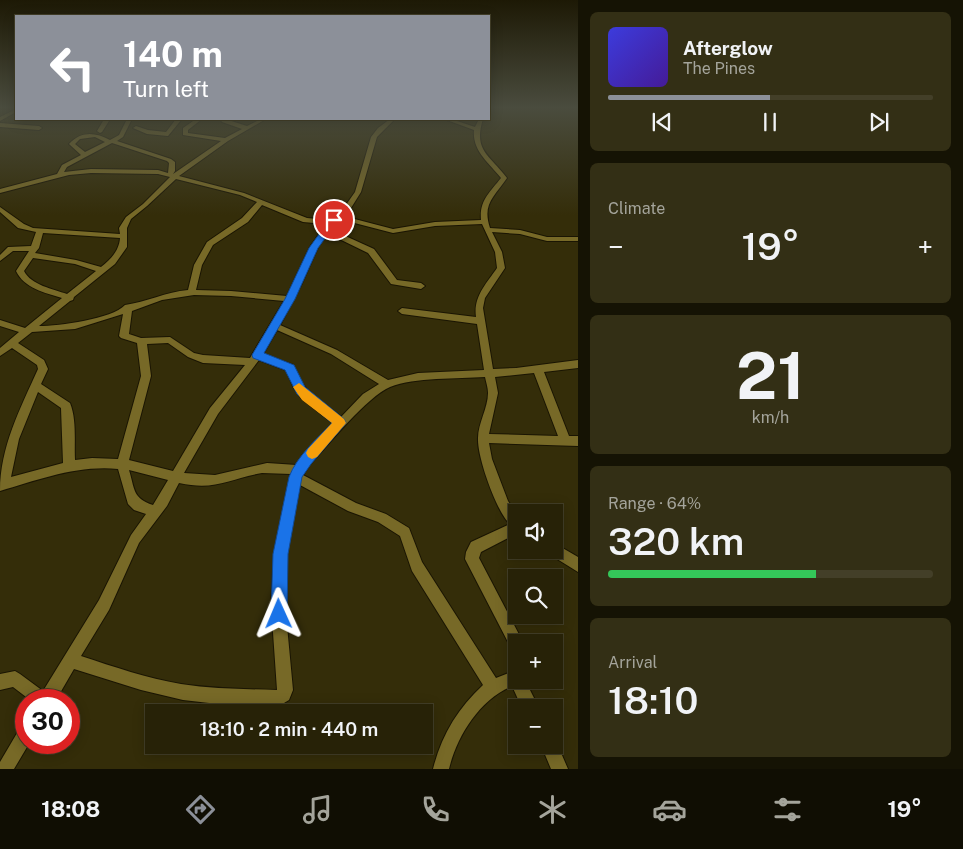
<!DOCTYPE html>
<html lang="en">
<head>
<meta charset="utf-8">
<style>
  :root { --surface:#272207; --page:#332f15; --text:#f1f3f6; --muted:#a4a49b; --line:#433f28; --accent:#8c9099 }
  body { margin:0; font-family:"Public Sans",sans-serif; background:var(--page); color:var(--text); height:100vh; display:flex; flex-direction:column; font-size:19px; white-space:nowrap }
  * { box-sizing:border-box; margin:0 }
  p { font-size:16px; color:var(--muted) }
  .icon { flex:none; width:28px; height:28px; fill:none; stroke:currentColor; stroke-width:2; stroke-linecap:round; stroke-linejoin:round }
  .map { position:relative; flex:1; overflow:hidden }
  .sheet { display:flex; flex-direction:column; gap:12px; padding:12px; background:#151304; width:385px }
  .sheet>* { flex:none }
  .banner { position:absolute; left:15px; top:15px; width:475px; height:105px; border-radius:0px; box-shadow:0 2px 12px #0003,0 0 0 1px var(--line); background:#8c9099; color:#fff; overflow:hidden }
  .tools { position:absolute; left:508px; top:504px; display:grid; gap:10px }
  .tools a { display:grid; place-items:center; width:55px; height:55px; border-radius:0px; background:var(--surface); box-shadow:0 2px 12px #0003,0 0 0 1px var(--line); font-size:25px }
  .speed { position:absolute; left:15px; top:689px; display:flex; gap:10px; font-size:25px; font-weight:700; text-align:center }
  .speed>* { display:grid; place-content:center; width:65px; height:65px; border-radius:50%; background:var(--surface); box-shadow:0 2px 12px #0003,0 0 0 1px var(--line); line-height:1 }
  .speed .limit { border:8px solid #d22; background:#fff; color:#111 }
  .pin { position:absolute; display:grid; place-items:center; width:42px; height:42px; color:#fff; margin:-21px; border:2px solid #fff; border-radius:50%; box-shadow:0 1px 5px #0007 }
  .me { position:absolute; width:55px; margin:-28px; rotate:359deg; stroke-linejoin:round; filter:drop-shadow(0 0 4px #0008) }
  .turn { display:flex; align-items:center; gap:18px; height:105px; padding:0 25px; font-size:22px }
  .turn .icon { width:65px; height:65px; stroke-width:2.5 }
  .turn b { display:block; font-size:35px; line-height:42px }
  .big { font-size:38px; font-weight:600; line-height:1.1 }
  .sheet .card { flex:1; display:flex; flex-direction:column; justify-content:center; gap:8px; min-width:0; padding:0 18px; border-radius:8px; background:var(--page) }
  .sheet .dial { align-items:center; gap:0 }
  .dial b { font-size:65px; line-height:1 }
  .song { display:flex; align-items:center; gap:15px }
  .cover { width:60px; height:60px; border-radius:8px; background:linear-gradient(135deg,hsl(240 70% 55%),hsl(260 70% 35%)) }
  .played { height:5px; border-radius:2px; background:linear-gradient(90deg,var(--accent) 50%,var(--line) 50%) }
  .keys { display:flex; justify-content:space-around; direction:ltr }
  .heat { display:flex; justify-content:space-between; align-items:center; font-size:28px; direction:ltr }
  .charge { height:8px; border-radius:4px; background:linear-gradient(90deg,#34c759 64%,var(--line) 0) }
  .trip { position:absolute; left:145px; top:704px; width:288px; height:50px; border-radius:0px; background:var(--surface); box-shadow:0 2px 12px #0003,0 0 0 1px var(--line); font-weight:600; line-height:50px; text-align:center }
  .tabs { display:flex; height:80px; justify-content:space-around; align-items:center; background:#100e03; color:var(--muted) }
  .tabs .icon { width:35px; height:35px }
  .tabs .current { color:var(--accent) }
  .tabs b { font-size:22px; color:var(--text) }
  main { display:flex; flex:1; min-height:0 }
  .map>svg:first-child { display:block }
</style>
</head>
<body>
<main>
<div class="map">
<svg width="578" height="769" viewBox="0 0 578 769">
  <rect width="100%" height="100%" fill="#342d09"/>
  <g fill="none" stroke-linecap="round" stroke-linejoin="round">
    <g stroke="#1a1503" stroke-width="2">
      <g id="minor">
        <polygon points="16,109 16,112 0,121 0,117"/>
        <polygon points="101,119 107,119 109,121 102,132 100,133 97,131 103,121"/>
        <path d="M127 119H132L123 137 117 141 171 159 175 162V171L173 174 221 141 183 135V128L196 119H202L188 130V133L225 138 242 129 222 122 220 119H225L247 126 261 119H266L228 141 179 176 244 193 307 218 328 220 341 212 355 192 371 137 378 128 390 119H395L377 137 361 192 351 208 343 216 393 229 435 222 481 220C479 201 490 192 501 178 489 163 472 151 474 130L444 119H451L475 127 479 119H483C473 151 490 155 507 178 494 197 482 204 490 228L520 230 547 237H578V241H547L520 234 492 232 502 252 505 268 485 298 483 308 493 369 516 368 578 360V368L544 372 569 436H578V446L489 443 492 459 508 501 516 513V534L481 552 479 558 523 642H516V650L511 648 465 559 466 552 471 542 510 524C497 513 477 457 478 438 478 423 488 408 488 393 488 388 486 382 485 377 457 379 415 377 390 387 367 397 329 444 310 464L303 475 356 503 386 514 409 528 422 562 496 678 516 670V680H525L539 708H522L512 686C479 700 457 736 449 769H433C441 736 458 708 483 685L412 571 400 536 378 522 348 511 300 485 286 554 285 604 293 690 289 700 279 706 218 704 183 700 141 690 74 669 56 700H30L13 687 0 690V674L15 671 20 674 43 691 99 600 131 535 146 514 134 510 128 504 118 469C77 465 38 480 0 491 0 447 20 409 38 369L37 365 12 348 0 356V348L19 332 0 326V320L25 328 62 298C45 293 24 288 16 271L29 251H13L0 261V255L8 247 31 246 36 232 18 228 0 212V207L24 224 33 228 120 234 119 228 126 217 143 204 170 177 158 174 91 173 69 175 0 193V189L57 174 62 165 81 155 69 144C81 131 95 132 110 140L119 135ZM95 137 105 142 85 152 75 144 80 139ZM112 143 167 161 169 163 168 173 158 170 91 169 64 172 67 167ZM176 179 240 195 257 202 242 218 207 242 194 265 188 290C166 292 146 302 125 305 112 319 59 326 39 326L70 301 73 300 74 297 115 264 127 247V228L131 219 147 206ZM262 205 303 222 325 224 322 230 310 247 287 296 231 291 196 290 202 265 213 245 248 222ZM339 219 393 233 435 226 482 224 495 252 497 268C486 284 473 297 476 317L402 308 398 311 402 314 477 324 484 370 418 373 388 380 337 350 280 325 301 285 318 247 327 233 368 253 391 284 421 289 425 286 421 283 397 280 374 249 330 229 332 223ZM43 233 120 238C119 251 111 259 101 267L76 260 35 253 39 248ZM33 258 75 264 96 271 67 294C53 289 31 285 24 271ZM194 295 231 296 284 301 250 358 203 355 194 353 170 337 141 338 129 334 132 311 162 300ZM123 314 119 336 121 338 137 343 141 376 118 459 92 458 75 460C74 443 77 420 70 403L41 384 48 369 44 360 18 343 32 332 75 329ZM277 330 331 354 379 384 363 394 341 417 310 393 302 383 293 365 263 354ZM168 343 188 357 203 363 245 365 210 408 173 471 129 460 151 376 147 344ZM259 360 286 370 294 388 302 399 334 424 302 456 297 465 267 463 215 475 184 473 218 414ZM534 373 558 436 489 434 498 393 495 377ZM38 392 61 408 63 463 11 477 19 439ZM129 470 168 480 153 505C132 498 135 489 129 470ZM262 473 291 474 274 554 271 604 277 690C245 689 213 689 181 684 147 678 114 667 81 656L109 610 139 543 167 506 179 483C216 491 228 479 262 473Z"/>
        <polygon points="176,119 182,119 168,136 147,134 133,128 136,126 148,130 166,132"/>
        <polygon points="0,123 39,126 42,128 39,130 0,127"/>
        <polygon points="554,543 578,557 578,572 549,554 548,550 554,550"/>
        <polygon points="26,726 26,742 30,742 14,769 0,769 0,762 20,728"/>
        <polygon points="554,739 555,739 568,769 551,769 541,745 554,745"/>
      </g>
    </g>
    <use href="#minor" fill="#776927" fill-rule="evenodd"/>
  </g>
  <linearGradient id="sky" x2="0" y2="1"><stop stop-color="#1d1905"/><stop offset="0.5" stop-color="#4a4c3e"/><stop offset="1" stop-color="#4a4c3e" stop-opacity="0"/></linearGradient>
  <rect width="578" height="215" fill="url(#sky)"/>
  <path fill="#1a73e8" stroke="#114b97" d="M331 219 338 220 332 224 331 230 318 248 295 299 264 353 294 365 305 387 344 419 346 423 311 464 302 477 288 554 287 614 284 620 279 622 273 620 271 614 273 554 289 477C297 456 317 439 332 423L297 394 285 370 253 358 252 355 285 299 309 248 322 230 326 221Z"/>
  <polygon fill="#f59e0b" points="299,383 344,419 346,423 317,457 312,459 308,457 306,453 308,449 332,423 302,400 293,387"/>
</svg>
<div class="tools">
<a><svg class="icon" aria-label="sound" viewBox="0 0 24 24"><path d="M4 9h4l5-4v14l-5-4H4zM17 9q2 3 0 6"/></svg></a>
<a><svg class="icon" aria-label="search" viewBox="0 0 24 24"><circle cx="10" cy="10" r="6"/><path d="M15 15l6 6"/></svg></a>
<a>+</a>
<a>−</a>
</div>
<div class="speed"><div class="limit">30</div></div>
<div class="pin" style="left:334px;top:220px;background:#d93025"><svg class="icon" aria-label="arrive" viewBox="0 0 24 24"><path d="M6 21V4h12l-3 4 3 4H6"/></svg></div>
<svg class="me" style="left:279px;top:614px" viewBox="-20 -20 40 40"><path d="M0-17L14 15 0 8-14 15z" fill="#1a73e8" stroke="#fff" stroke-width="4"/></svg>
<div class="trip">18:10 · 2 min · 440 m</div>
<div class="banner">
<div class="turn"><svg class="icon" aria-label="left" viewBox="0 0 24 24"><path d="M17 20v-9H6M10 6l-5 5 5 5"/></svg><div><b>140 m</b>Turn left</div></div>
</div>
</div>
<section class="sheet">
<div class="card">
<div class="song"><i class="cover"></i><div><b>Afterglow</b><p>The Pines</p></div></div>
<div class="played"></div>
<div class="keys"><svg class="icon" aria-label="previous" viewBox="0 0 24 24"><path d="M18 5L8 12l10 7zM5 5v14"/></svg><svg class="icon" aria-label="pause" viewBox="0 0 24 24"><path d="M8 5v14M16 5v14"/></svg><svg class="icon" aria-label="next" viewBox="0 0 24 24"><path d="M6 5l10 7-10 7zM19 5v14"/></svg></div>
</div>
<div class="card"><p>Climate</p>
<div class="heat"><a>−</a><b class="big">19°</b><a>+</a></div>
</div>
<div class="card dial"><b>21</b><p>km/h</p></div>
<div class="card"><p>Range · 64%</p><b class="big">320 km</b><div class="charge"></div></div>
<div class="card"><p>Arrival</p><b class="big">18:10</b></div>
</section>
</main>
<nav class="tabs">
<b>18:08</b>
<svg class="icon current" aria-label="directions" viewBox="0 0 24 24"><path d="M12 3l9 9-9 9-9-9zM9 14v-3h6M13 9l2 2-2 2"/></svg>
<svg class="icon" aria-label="music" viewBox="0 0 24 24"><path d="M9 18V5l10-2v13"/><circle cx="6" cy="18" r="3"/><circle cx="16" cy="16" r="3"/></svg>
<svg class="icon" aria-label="phone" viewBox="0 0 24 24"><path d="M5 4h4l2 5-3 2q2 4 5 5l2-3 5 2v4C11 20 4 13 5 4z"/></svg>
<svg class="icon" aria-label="climate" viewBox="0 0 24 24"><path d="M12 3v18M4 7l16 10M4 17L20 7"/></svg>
<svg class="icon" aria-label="car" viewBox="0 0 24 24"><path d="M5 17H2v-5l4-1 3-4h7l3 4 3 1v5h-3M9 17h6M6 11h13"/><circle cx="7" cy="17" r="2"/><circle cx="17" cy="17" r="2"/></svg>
<svg class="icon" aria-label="filters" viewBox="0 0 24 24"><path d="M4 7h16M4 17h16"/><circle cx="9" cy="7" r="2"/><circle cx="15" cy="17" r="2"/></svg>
<b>19°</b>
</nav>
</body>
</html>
